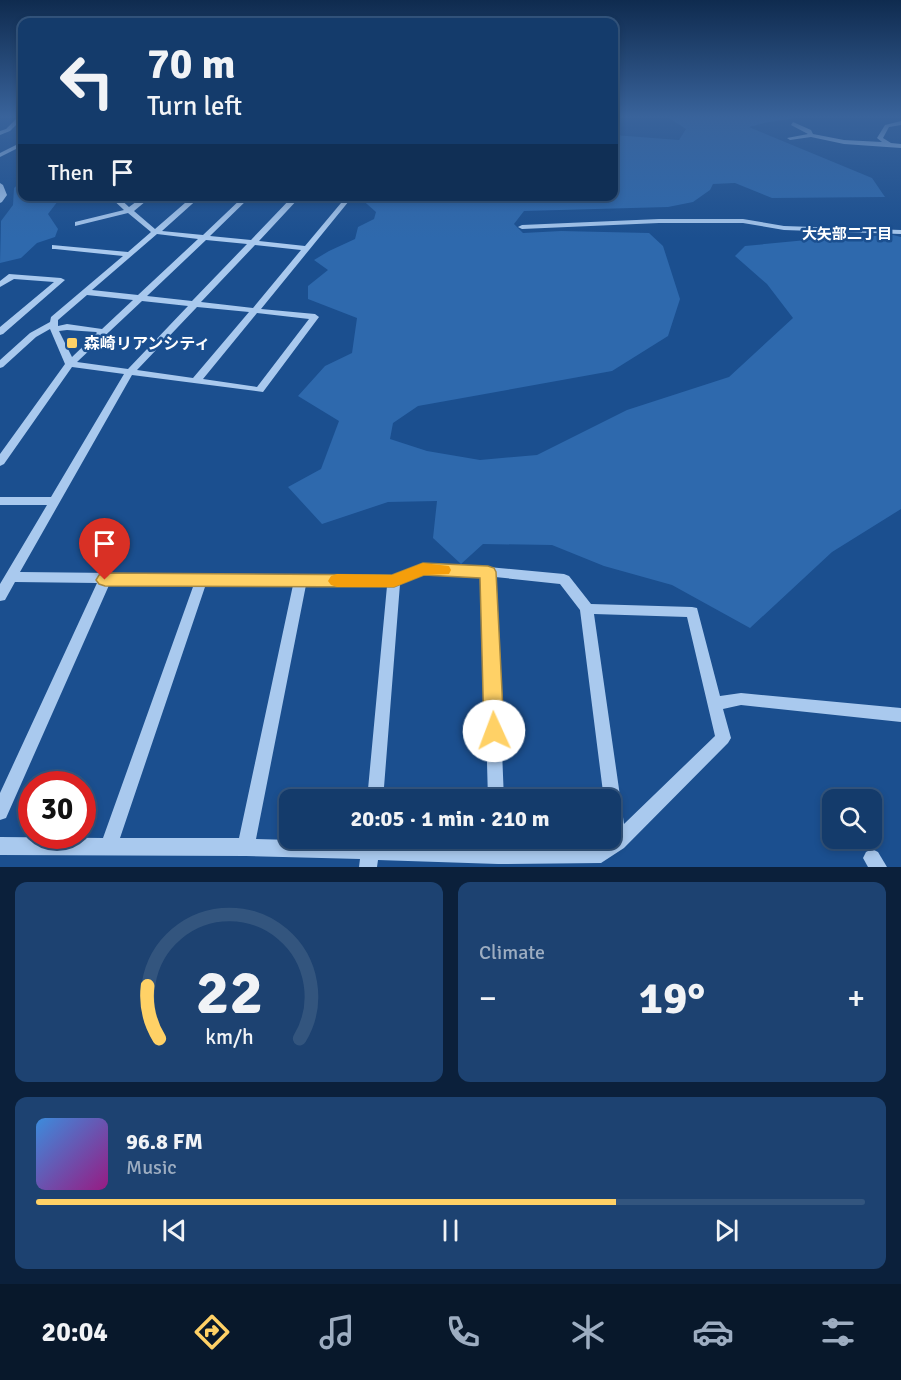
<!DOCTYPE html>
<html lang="en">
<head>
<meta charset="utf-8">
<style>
  :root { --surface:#143b6b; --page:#1d4271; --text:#f1f3f6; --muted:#9dadc1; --line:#33557e; --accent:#ffd166 }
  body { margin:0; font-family:Signika,"Noto Sans JP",sans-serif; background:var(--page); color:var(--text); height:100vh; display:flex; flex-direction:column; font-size:22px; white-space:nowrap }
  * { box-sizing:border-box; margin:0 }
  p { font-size:20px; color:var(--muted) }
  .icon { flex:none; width:33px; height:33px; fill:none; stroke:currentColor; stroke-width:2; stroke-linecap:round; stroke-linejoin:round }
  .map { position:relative; height:867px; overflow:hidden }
  .side { display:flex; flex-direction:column; gap:15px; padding:15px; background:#0b203b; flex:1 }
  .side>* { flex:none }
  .hud { position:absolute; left:18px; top:18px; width:600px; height:183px; border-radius:12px; box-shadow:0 3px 9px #0003,0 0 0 2px var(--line); background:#143b6b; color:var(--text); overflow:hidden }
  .tools { position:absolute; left:822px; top:789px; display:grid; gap:12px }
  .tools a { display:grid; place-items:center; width:60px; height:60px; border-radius:12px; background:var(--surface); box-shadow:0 3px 9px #0003,0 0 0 2px var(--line); font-size:30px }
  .speed { position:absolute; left:18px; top:771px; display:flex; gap:12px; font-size:30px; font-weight:700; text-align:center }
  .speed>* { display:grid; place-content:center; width:78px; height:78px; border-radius:50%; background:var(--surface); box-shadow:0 3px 9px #0003,0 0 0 2px var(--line); line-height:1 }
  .speed .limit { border:9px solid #d22; background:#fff; color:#111 }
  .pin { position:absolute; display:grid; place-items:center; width:51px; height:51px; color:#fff; margin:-62px -26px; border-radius:50% 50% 50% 0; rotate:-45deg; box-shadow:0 0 6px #0007 }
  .pin .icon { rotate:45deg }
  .me { position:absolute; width:66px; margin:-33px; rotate:358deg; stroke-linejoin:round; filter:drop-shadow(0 0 4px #0008) }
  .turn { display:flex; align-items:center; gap:21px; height:126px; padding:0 30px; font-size:27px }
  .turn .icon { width:78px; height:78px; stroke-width:2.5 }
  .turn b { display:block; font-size:42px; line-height:51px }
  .then { display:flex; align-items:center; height:57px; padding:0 30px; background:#0003; gap:12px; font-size:22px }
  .big { font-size:45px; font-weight:700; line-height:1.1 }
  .side .card { flex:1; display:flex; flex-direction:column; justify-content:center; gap:9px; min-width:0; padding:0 21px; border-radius:12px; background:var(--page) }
  .side .dial { align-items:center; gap:0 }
  .dial svg { height:156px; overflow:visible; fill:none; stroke:var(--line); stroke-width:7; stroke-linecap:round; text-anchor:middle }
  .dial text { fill:var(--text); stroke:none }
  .song { display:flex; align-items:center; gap:18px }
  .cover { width:72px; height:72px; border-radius:9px; background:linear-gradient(135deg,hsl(210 70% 55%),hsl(310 70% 35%)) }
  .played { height:6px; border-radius:3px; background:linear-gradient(90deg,var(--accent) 70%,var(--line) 70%) }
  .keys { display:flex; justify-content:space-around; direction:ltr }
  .heat { display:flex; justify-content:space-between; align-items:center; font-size:33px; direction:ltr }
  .side .tiles { flex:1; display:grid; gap:15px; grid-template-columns:1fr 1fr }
  .card:last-child { grid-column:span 2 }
  .trip { position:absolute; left:279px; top:789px; width:342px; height:60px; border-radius:12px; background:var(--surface); box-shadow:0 3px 9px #0003,0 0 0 2px var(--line); font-weight:700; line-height:60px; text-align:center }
  .dock { display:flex; height:96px; justify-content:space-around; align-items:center; background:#08182b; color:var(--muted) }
  .dock .icon { width:42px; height:42px }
  .dock .selected { color:var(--accent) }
  .dock b { font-size:27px; color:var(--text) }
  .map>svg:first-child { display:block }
</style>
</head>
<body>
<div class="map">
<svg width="901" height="867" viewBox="0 0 901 867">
  <rect width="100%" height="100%" fill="#1b4f8f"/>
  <g fill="#2e69ad">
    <polygon points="678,116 807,116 764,123 749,127 872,178 885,197 772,198 735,183 713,184 710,190 693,202 668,207 524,211 514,224 523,233 561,231 649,233 663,246 680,299 668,336 612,371 418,406 393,423 390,439 427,451 480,460 537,455 627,410 729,377 793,318 767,284 735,256 745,246 817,239 893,235 901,237 901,509 832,552 750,628 672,585 604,566 552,545 483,544 461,564 433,538 437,501 388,502 322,524 288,487 321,469 339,421 298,396 325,366 352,353 357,318 308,299 308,286 328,270 314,260 329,251 355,239 358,227 374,219 376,212 359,197 614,196 614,135 679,140 686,129 669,118"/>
    <polygon points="22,181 22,196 61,197 48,214 58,229 55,237 37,243 21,258 0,263 1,221 13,205 14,188"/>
  </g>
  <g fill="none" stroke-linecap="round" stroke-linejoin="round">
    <g fill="#a9c9ee" fill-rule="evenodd">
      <polygon points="19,116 22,116 22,119 10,131 0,135 0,131 6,129"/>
      <polygon points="901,121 901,125 889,127 883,138 891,143 901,144 901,148 844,144 811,137 790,140 787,138 808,134 791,125 793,122 811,130 813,134 844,140 882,142 877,138 885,125"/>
      <polygon points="22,142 22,146 0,157 0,153"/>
      <polygon points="0,183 3,185 7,195 2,202 0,203"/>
      <path d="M109 196H117L129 207 144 196H152L134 211 155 229 193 196H201L162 231 203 235 244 196H251L210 236 251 240 293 196H322L346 199 349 201 261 309 315 314 319 317 263 392 132 375 20 572 393 576 423 564 488 567 564 574 569 576 591 604 692 607 697 608 720 696 741 693 901 708V722L741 705 723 709 731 738 728 743 624 848 601 863 498 864 378 860 377 867H359L360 859 246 856 0 855V837L103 838 194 584 110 583 6 818 0 820V793L97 583 15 582 5 600 0 601V584L47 505H0V497H51L124 374 72 367 4 464 0 466V454L65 364 50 329 36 337 3 367 0 368V360L30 333 50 322 51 317 123 256 55 249H52V245L128 252 151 232 128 213 75 226V222L124 210ZM299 198 341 203 305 246 259 241ZM157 234 198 239 138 295 92 290ZM206 240 247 244 192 301 147 296ZM255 245 301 250 253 308 201 302ZM87 295 133 300 102 329 67 324 58 326V320ZM142 301 188 306 128 369 77 362ZM197 307 249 312 193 378 137 370ZM257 313 309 319 257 387 203 379ZM67 330 96 332 97 333 72 357 59 331ZM424 574 482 576 488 800H504L495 577 560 584 580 610 604 800H610V838L598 845 507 846V838H489V846L380 843V838H363V842L256 839 306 585 387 586 367 800H383L400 584ZM206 584 293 585 239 838H120ZM594 614 687 617 715 736 624 824Z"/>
      <polygon points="659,219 743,219 784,226 901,230 901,234 784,230 743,223 659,223 522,229 518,227 522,225"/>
      <polygon points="9,274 61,278 65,280 3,334 0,335 0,327 54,282 14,279 0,287 0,281"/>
      <polygon points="872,849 878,852 887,867 868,867 863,858 866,852"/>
    </g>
  </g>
  <linearGradient id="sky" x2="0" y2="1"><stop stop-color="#0f2b4f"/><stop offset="0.49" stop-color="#39639b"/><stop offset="1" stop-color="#39639b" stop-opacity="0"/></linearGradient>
  <rect width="901" height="238" fill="url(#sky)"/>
  <polygon fill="#ffd166" stroke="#a68842" stroke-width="1.5" points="423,563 488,566 494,568 496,572 504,731 501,738 494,740 487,738 484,731 480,578 424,575 394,587 105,586 99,584 96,580 99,575 105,573 392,575"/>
  <polygon fill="#f59e0b" points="423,563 449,566 451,570 449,574 424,575 394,587 337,587 331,585 328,581 331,576 337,574 392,575"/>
  <rect fill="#ffd166" stroke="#1b4f8f" stroke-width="2" x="66" y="337" width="12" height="12" rx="3"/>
  <g text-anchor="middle" stroke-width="5" stroke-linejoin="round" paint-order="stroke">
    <g font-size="15" font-weight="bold" fill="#fff" stroke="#1b4f8f">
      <text x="847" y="239">大矢部二丁目</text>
    </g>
    <g font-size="16" font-weight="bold" fill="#fff" stroke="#1b4f8f" text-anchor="start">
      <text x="84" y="349">森崎リアンシティ</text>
    </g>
  </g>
</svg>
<div class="tools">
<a><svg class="icon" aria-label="search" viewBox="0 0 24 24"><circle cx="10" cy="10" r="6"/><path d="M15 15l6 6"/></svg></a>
</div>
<div class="speed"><div class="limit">30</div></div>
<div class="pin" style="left:105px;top:580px;background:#d93025"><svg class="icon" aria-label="arrive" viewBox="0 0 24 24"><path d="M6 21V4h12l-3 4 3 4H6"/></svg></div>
<svg class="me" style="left:494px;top:731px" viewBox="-20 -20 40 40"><circle r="19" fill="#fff"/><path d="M0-13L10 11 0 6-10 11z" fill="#ffd166"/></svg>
<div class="trip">20:05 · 1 min · 210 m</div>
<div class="hud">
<div class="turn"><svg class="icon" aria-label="left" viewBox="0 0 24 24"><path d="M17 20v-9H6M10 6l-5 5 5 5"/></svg><div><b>70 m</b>Turn left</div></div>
<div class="then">Then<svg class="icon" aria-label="arrive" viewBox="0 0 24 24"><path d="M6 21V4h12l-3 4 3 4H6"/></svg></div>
</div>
</div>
<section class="side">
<div class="tiles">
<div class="card dial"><svg viewBox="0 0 100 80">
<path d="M14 69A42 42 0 1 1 86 69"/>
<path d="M14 69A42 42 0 0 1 8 42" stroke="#ffd166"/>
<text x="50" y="56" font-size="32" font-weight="700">22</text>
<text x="50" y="72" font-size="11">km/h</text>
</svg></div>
<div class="card"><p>Climate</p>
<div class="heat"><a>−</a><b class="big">19°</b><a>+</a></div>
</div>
<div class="card">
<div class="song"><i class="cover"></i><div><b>96.8 FM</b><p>Music</p></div></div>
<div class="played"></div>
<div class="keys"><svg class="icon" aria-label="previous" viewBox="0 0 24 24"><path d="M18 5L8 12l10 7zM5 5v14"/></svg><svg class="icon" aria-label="pause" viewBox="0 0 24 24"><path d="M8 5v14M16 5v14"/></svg><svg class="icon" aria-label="next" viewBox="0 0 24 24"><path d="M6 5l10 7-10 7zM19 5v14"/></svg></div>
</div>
</div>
</section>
<nav class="dock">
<b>20:04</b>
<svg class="icon selected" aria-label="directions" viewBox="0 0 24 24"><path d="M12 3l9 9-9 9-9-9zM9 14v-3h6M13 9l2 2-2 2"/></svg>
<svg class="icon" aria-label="music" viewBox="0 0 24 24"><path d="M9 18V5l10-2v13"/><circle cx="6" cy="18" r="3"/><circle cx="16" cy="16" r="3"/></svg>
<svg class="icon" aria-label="phone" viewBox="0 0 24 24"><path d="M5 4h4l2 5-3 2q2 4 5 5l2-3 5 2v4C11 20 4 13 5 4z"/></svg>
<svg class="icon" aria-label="climate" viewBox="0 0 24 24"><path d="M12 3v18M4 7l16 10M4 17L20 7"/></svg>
<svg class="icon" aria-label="car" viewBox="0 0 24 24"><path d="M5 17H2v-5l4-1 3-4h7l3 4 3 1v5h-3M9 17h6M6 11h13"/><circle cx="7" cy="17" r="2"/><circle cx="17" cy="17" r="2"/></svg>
<svg class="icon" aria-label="filters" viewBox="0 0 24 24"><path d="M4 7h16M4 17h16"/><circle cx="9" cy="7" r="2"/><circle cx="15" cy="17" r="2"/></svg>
</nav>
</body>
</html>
